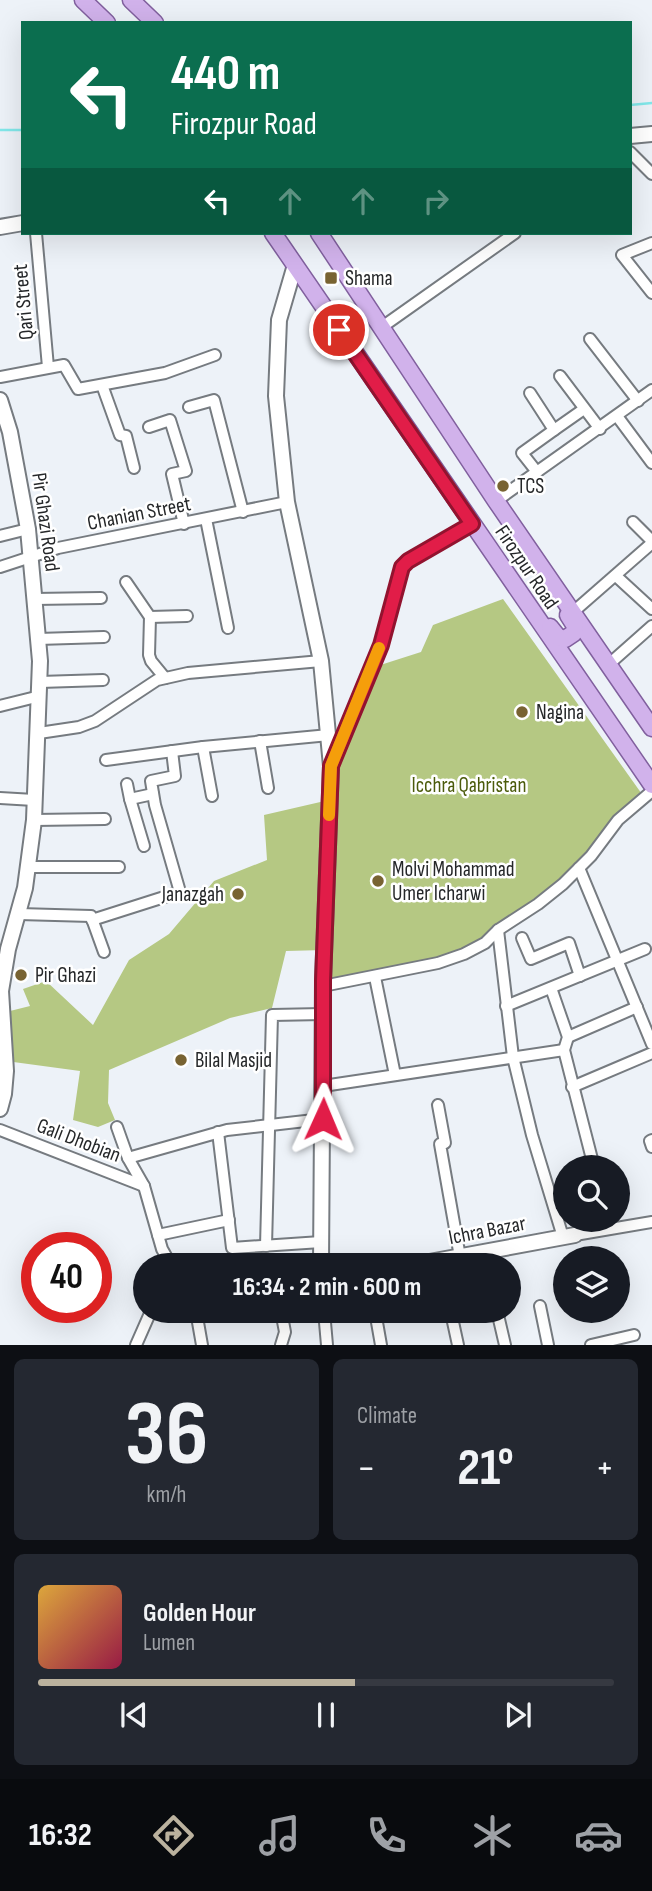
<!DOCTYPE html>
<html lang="en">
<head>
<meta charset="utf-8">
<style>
  :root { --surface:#171b24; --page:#242831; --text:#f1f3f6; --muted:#9ea1a6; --line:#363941; --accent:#bbb29e }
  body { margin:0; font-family:"Sofia Sans Condensed",sans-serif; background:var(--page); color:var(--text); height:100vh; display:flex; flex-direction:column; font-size:26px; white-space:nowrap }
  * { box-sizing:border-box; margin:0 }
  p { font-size:23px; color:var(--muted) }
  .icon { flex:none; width:38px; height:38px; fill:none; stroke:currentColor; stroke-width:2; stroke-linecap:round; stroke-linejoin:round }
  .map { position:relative; height:1345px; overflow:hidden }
  .details { display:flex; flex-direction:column; gap:14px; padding:14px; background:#0d0f14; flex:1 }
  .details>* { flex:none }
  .banner { position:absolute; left:21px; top:21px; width:611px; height:214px; border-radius:0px; box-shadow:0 7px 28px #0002; background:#0b6e4f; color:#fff; overflow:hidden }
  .buttons { position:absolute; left:553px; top:1155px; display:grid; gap:14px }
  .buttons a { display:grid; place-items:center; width:77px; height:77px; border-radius:50%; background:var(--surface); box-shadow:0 7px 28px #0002; font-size:35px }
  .speed { position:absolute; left:21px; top:1232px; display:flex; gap:14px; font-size:35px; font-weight:700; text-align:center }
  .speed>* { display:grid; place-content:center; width:91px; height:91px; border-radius:50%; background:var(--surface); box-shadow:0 7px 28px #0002; line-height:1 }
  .speed .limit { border:10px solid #d22; background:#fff; color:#111 }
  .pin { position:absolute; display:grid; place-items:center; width:60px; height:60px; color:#fff; margin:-30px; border:4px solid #fff; border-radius:50%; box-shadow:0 2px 7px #0007 }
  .me { position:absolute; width:77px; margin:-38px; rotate:1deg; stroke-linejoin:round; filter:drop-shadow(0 0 5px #0008) }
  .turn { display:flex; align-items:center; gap:24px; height:147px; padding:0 35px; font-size:32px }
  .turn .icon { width:91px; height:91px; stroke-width:2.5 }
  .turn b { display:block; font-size:49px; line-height:60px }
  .lanes { display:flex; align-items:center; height:66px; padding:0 35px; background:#0003; justify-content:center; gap:35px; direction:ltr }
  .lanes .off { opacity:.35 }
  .big { font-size:52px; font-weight:700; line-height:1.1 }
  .details .widget { flex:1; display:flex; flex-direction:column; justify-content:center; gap:10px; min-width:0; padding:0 24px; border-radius:10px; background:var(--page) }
  .details .dial { align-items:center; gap:0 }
  .dial b { font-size:91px; line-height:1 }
  .song { display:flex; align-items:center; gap:21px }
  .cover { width:84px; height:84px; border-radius:10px; background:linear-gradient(135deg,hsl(40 70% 55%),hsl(340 70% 35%)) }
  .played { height:7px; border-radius:4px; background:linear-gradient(90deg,var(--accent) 55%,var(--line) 55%) }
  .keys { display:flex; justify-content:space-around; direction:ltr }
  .heat { display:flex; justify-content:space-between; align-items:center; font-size:38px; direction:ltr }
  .details .tiles { flex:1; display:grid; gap:14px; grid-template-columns:1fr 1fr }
  .widget:last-child { grid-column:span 2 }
  .trip { position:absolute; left:133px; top:1253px; width:388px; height:70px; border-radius:35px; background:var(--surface); box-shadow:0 7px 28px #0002; font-weight:700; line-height:70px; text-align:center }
  .tab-bar { display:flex; height:112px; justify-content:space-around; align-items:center; background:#090b0e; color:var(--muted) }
  .tab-bar .icon { width:49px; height:49px }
  .tab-bar .on { color:var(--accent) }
  .tab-bar b { font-size:32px; color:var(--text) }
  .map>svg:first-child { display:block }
</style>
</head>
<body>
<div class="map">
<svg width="652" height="1345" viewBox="0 0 652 1345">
  <rect width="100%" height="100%" fill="#edf2f8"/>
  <polygon fill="#b5c883" points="503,599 644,797 591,856 474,949 323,986 324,950 286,951 272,1008 230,1018 109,1070 108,1103 115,1120 98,1127 73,1120 80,1071 6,1061 2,1013 30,1006 23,989 46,981 93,1025 129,960 169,934 214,881 267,860 264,815 329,800 331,766 371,668 421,652 433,625"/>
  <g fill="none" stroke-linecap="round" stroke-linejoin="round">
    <g stroke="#82e8ea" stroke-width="2.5">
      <polyline points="630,105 652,103"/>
      <polyline points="0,130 23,130"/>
    </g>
    <g stroke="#767b80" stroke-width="14">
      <g id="street">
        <polyline points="630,152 652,174"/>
        <polyline points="36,233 48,367"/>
        <polyline points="652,243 622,255 652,293"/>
        <polyline points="382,327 515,233"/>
        <polyline points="590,339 638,401"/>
        <polyline points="560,376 600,429"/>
        <polyline points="0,377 64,365 78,389 165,373 215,355"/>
        <polyline points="102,385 120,435 126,436 134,468"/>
        <polyline points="530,393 554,430 522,453 537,472"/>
        <polyline points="189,407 214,400 243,512"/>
        <polyline points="617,416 652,463"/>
        <polyline points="149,427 170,420 186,471 172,474 184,524"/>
        <polyline points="554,430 584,409"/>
        <polyline points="496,501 652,390"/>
        <polyline points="206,519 228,628"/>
        <polyline points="633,522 652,541"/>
        <polyline points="0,536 28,529"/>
        <polyline points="0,567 58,548 287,502"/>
        <polyline points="616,576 652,609"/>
        <polyline points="126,582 150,617 149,655 151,661 165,678"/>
        <polyline points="34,599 101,598"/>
        <polyline points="572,613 652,543"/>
        <polyline points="150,617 187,616"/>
        <polyline points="38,639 104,637"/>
        <polyline points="608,665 652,626"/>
        <polyline points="40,682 103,680"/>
        <polyline points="0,706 40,696"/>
        <polyline points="39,733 79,727 95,721 157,680 188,673 321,661"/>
        <polyline points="260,741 268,788"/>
        <polyline points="203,747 212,796"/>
        <polyline points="106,760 203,747 329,735"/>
        <polyline points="332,764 381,645 402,567 408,561 472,524"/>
        <polyline points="127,784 130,799 153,794"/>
        <polyline points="0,798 34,800"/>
        <polyline points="130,799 144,846"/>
        <polyline points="34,820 105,819"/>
        <polyline points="28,867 119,867"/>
        <polyline points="579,868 652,1044"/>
        <polyline points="19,914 91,916 104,952"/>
        <polyline points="92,920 180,892 155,805 151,781 175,776 172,751"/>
        <polyline points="498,930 513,1057 532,1135 563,1237"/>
        <polyline points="522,938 531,959 569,943 580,976"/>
        <polyline points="375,977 395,1075"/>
        <polyline points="323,986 438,963 464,954 485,943 498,930 538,904 563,884 591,856 618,820 652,791"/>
        <polyline points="551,988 568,1037 564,1050 594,1167"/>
        <polyline points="506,1006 645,949"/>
        <polyline points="568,1037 637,1007"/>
        <polyline points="323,1086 564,1050"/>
        <polyline points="572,1087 652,1053"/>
        <polyline points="438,1105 445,1143 440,1144 460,1257"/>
        <polyline points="117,1127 128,1158 144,1186 162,1249 171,1265"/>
        <polyline points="0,1130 144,1186"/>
        <polyline points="218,1132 232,1248 321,1242"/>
        <polyline points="652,1140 650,1141 652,1147"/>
        <polyline points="128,1158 227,1130 323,1119"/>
        <polyline points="158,1235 229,1220"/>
        <polyline points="575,1235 652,1222"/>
        <polyline points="266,1246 272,1015 323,1014"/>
        <polyline points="540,1306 548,1345"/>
        <polyline points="196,1311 202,1345"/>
        <polyline points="281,1311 285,1332 281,1345"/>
        <polyline points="324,1311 327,1345"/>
        <polyline points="375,1311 381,1345"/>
        <polyline points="498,1315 505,1345"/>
        <polyline points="453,1322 458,1345"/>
        <polyline points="136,1345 151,1311"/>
        <polyline points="591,1345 634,1335"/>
      </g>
    </g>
    <g stroke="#767b80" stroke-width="18">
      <g id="secondary">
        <polyline points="630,136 652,134"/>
        <polyline points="0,227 23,223"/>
        <polyline points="295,265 279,320 276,396 287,502 321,661 331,766 323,981 321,1265"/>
        <polyline points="0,400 10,432 28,529 40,661 34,820 25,888 8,949 1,991 6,1071 4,1094 0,1109"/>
        <polyline points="413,1265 575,1235"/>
      </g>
    </g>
    <g stroke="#81609e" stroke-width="19">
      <g id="primary">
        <polyline points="83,0 107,23"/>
        <polyline points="131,0 155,23"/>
        <polyline points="273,233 652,785"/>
        <polyline points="319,233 496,501 652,728"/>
        <polyline points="550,627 558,637 565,639 574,633 575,626 568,615"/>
      </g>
    </g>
    <use href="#street" stroke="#fff" stroke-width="10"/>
    <use href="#secondary" stroke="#fff" stroke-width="14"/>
    <use href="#primary" stroke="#d1b2eb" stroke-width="16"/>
  </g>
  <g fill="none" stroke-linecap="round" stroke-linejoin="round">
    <g stroke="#92132f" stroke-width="18">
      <polyline id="route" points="323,1119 323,981 331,766 381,645 402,567 408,561 472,524 339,330"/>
    </g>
    <use href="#route" stroke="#e11d48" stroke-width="12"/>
    <polyline stroke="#f59e0b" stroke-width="12" points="329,815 331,766 379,648"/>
  </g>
  <g fill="#786332" stroke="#fff" stroke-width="2.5">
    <rect x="324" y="271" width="14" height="14" rx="3.5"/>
    <circle cx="503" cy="486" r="7"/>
    <circle cx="522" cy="712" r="7"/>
    <circle cx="378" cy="881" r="7"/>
    <circle cx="238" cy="894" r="7"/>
    <circle cx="21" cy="975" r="7"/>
    <circle cx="181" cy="1060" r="7"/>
  </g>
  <g text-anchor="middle" stroke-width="5" stroke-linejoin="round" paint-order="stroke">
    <g font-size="21" fill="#252729" stroke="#fff" text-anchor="start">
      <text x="345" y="285">Shama</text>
      <text x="517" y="493">TCS</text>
      <text x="536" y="719">Nagina</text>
      <text x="392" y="876">Molvi Mohammad<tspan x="392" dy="24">Umer Icharwi</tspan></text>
      <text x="224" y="901" text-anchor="end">Janazgah</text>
      <text x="35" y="982">Pir Ghazi</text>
      <text x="195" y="1067">Bilal Masjid</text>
    </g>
    <g font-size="21" fill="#252729" stroke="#fff">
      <text transform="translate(23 302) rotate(-95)" y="7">Qari Street</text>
      <text transform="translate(139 513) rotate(-11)" y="7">Chanian Street</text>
      <text transform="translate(46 522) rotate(82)" y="7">Pir Ghazi Road</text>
      <text transform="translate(527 567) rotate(56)" y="7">Firozpur Road</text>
      <text transform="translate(79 1140) rotate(21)" y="7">Gali Dhobian</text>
      <text transform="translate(487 1230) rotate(-11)" y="7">Ichra Bazar</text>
    </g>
    <g font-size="21" fill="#4b5b0b" stroke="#fff">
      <text x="469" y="792">Icchra Qabristan</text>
    </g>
  </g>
</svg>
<div class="buttons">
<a><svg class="icon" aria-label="search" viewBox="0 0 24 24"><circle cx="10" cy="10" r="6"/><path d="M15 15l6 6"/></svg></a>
<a><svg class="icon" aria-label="layers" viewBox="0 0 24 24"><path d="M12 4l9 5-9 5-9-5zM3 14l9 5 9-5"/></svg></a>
</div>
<div class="speed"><div class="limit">40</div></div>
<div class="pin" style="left:339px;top:330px;background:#d93025"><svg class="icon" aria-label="arrive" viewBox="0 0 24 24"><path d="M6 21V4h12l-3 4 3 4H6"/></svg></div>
<svg class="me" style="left:323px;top:1119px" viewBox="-20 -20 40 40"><path d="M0-17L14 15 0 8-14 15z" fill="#e11d48" stroke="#fff" stroke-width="4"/></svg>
<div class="trip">16:34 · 2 min · 600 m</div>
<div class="banner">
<div class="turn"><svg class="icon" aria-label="left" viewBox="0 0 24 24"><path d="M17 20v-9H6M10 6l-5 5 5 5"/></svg><div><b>440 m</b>Firozpur Road</div></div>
<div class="lanes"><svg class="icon" aria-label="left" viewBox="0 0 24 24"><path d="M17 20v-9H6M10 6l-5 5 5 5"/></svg><svg class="icon off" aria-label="ahead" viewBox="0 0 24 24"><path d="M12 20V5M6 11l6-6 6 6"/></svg><svg class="icon off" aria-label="ahead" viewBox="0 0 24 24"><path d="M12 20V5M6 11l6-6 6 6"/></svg><svg class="icon off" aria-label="right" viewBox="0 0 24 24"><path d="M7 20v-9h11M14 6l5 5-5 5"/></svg></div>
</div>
</div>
<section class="details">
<div class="tiles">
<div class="widget dial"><b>36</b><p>km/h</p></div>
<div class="widget"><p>Climate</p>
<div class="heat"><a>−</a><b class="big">21°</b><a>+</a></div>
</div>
<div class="widget">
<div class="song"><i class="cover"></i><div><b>Golden Hour</b><p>Lumen</p></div></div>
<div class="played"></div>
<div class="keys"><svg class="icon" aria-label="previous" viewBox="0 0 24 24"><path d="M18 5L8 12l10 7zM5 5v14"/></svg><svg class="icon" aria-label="pause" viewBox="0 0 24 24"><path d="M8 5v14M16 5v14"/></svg><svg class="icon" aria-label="next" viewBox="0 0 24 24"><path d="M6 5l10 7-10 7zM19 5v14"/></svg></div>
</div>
</div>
</section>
<nav class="tab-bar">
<b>16:32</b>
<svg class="icon on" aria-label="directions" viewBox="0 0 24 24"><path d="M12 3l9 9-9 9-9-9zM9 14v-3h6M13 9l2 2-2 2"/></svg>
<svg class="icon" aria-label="music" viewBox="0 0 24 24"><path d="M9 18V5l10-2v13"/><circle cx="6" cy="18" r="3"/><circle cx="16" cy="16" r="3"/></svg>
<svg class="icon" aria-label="phone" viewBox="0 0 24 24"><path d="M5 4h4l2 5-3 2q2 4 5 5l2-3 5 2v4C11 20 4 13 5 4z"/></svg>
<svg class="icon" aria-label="climate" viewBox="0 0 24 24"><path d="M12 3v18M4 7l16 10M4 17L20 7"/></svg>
<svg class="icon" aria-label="car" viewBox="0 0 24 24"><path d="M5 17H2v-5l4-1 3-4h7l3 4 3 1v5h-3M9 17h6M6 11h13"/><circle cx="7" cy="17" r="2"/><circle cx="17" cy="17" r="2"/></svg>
</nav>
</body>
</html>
